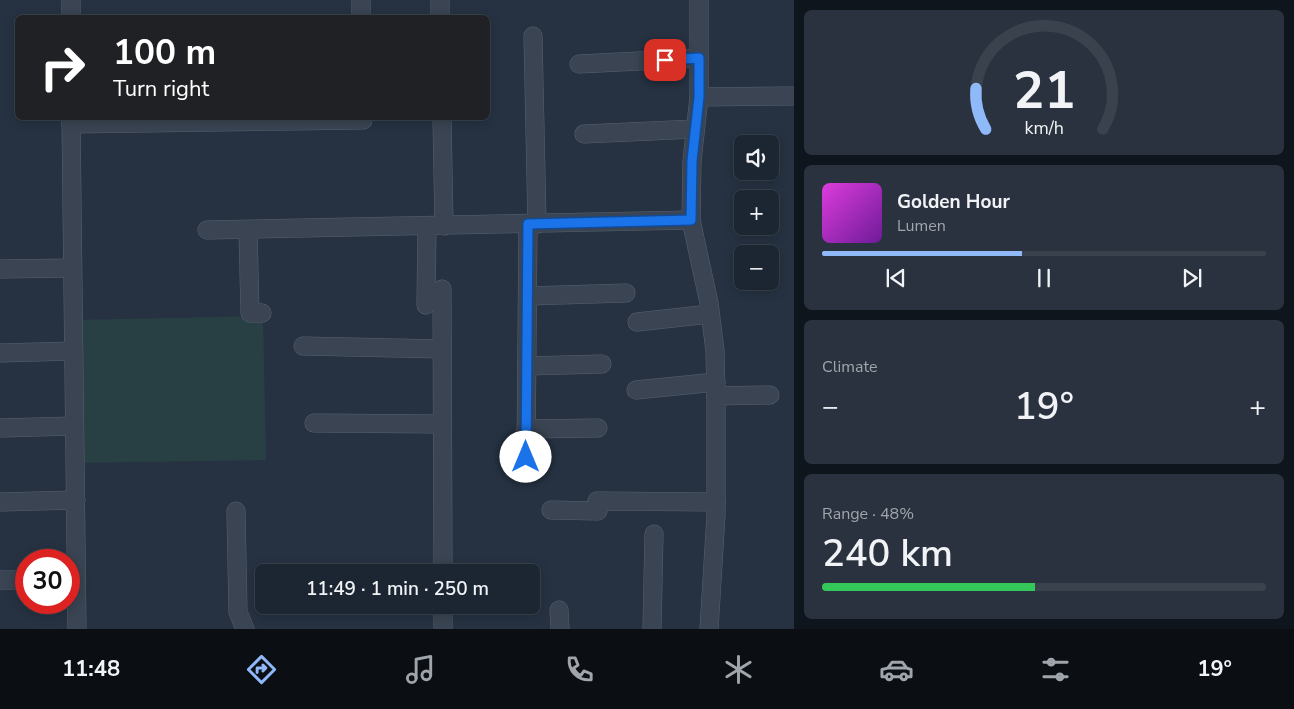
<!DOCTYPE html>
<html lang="en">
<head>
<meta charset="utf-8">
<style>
  :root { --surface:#1c2632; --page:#29323e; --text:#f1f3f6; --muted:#a0a5ac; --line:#3a434d; --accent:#8fb9f9 }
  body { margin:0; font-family:"Nunito Sans",sans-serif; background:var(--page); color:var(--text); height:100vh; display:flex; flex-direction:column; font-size:19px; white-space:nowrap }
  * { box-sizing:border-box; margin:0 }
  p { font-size:16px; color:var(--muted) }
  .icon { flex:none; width:28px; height:28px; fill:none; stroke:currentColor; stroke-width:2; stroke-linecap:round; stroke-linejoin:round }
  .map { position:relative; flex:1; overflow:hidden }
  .panel { display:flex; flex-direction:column; gap:10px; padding:10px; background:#0f151c; width:500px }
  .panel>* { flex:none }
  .banner { position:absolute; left:15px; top:15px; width:475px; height:105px; border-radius:8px; box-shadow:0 2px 12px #0003,0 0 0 1px var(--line); background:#202124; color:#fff; overflow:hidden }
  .fabs { position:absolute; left:734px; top:135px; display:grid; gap:10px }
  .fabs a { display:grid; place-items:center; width:45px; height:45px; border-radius:8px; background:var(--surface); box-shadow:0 2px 12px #0003,0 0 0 1px var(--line); font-size:25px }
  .speed { position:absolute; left:15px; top:549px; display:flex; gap:10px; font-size:25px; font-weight:700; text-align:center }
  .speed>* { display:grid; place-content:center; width:65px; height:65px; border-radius:50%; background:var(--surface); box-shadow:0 2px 12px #0003,0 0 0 1px var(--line); line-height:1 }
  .speed .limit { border:8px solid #d22; background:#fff; color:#111 }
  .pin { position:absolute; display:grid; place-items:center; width:42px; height:42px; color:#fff; margin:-21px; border-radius:10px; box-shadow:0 2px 8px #0006 }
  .me { position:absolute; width:55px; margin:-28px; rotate:0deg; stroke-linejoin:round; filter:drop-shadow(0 0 4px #0008) }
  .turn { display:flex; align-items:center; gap:18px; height:105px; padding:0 15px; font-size:22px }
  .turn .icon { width:65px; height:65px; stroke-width:2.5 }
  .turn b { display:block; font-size:35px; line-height:42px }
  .big { font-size:38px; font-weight:600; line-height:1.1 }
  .panel .tile { flex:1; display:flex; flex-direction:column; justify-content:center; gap:8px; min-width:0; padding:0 18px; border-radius:8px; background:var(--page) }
  .panel .dial { align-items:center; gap:0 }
  .dial svg { height:130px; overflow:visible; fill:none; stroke:var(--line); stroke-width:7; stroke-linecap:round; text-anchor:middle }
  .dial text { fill:var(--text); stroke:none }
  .song { display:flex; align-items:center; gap:15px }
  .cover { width:60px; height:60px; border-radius:8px; background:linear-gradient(135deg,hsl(300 70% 55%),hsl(280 70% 35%)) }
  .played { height:5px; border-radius:2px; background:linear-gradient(90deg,var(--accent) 45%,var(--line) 45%) }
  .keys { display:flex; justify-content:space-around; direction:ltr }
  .heat { display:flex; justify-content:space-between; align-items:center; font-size:28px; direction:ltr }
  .charge { height:8px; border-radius:4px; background:linear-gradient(90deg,#34c759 48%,var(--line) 0) }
  .trip { position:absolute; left:255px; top:564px; width:285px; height:50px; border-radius:8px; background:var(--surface); box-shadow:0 2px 12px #0003,0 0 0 1px var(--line); font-weight:600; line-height:50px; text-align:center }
  .tab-bar { display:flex; height:80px; justify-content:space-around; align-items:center; background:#0b0f14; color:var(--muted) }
  .tab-bar .icon { width:35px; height:35px }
  .tab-bar .active { color:var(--accent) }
  .tab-bar b { font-size:22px; color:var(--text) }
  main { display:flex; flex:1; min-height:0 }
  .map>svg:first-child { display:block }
</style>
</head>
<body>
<main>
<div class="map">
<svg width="794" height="629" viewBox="0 0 794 629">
  <rect width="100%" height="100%" fill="#263242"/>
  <polygon fill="#284043" points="263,316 266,460 76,463 73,320"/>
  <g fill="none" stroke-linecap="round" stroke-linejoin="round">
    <g stroke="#58626f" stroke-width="19">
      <g id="minor">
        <polyline points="361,0 361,18"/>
        <polyline points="440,0 440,18"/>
        <polyline points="699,0 699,97 692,161 691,220 709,303 715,351 716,396"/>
        <polyline points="71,18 71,0"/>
        <polyline points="533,36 537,224"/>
        <polyline points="579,64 699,58"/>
        <polyline points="699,97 794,96"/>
        <polyline points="71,118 77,629"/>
        <polyline points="442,118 444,226"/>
        <polyline points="71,124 363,120 363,118"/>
        <polyline points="584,134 695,129"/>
        <polyline points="207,230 691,220"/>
        <polyline points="248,230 250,313 262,313"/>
        <polyline points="0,269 72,268"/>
        <polyline points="442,289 443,572"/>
        <polyline points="528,296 626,293"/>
        <polyline points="426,305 427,226"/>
        <polyline points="637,322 710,314"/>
        <polyline points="303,346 442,349"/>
        <polyline points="0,353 73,351"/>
        <polyline points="527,366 602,364"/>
        <polyline points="636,390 716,382"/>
        <polyline points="314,423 442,424"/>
        <polyline points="0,428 74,426"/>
        <polyline points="526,429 598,428"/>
        <polyline points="526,457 528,224"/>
        <polyline points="0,502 76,500"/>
        <polyline points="551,510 598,511 597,501 716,502"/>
        <polyline points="236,511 238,612 245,629"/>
        <polyline points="0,580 26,580"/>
        <polyline points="443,605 443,629"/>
        <polyline points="559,610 560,629"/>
        <polyline points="652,629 654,534"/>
        <polyline points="709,629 716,515 716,396 770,395"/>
      </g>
    </g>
    <use href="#minor" stroke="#3a4452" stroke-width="18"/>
  </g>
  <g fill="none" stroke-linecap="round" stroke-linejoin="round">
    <g stroke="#114b97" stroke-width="12">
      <polyline id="route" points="526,457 528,224 691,220 692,161 699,97 699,58 665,60"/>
    </g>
    <use href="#route" stroke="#1a73e8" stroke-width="9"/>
  </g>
</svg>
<div class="fabs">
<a><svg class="icon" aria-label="sound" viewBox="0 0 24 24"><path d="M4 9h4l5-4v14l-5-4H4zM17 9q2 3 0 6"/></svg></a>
<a>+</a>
<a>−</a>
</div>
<div class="speed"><div class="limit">30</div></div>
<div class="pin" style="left:665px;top:60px;background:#d93025"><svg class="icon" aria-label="arrive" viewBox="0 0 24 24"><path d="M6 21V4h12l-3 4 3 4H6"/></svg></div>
<svg class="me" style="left:526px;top:457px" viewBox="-20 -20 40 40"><circle r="19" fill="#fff"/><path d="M0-13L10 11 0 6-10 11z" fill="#1a73e8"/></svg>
<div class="trip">11:49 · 1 min · 250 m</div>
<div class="banner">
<div class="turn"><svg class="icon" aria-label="right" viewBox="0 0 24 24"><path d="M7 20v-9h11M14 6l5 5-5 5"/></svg><div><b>100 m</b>Turn right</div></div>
</div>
</div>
<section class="panel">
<div class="tile dial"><svg viewBox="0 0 100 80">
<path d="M14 69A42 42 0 1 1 86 69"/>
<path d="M14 69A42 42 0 0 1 8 44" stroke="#8fb9f9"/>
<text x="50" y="56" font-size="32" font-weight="700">21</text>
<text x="50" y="72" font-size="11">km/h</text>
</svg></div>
<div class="tile">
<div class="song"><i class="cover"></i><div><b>Golden Hour</b><p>Lumen</p></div></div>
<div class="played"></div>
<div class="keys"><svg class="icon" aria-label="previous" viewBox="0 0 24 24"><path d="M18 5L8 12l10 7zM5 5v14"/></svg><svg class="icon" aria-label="pause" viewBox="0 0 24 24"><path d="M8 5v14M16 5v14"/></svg><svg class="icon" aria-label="next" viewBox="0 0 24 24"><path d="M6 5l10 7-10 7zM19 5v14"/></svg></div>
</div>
<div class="tile"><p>Climate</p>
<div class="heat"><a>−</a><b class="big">19°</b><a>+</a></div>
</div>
<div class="tile"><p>Range · 48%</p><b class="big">240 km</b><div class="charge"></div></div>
</section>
</main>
<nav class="tab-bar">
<b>11:48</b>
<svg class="icon active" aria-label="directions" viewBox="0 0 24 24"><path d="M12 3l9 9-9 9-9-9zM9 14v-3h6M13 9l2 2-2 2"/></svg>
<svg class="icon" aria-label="music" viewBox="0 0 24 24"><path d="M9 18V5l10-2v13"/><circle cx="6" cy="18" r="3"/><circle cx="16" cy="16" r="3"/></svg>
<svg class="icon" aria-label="phone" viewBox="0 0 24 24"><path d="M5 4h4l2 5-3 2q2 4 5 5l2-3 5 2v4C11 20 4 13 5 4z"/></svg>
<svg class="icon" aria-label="climate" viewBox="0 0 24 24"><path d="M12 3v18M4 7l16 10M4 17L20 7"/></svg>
<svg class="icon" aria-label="car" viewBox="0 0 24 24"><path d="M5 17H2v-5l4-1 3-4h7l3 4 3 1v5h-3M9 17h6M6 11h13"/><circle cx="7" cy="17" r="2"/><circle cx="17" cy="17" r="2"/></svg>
<svg class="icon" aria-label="filters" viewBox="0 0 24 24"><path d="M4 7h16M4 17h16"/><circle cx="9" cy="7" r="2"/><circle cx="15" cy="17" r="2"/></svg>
<b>19°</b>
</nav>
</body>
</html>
